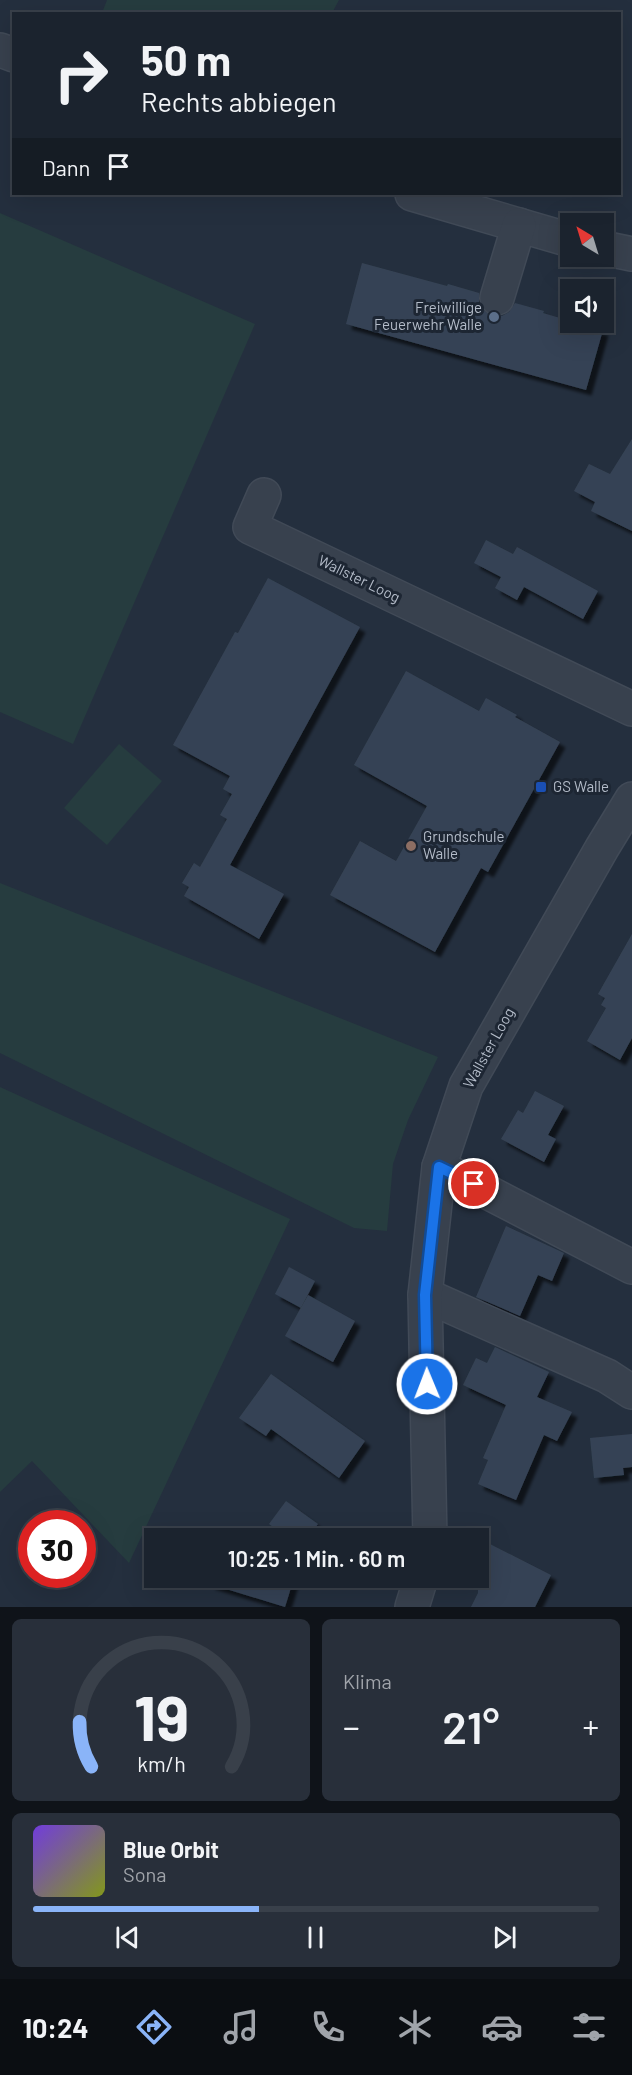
<!DOCTYPE html>
<html lang="de">
<head>
<meta charset="utf-8">
<style>
  :root { --surface:#1b232e; --page:#282f3a; --text:#f1f3f6; --muted:#a0a4aa; --line:#39404a; --accent:#8ab4f8 }
  body { margin:0; font-family:Barlow,sans-serif; background:var(--page); color:var(--text); height:100vh; display:flex; flex-direction:column; font-size:22px; white-space:nowrap }
  * { box-sizing:border-box; margin:0 }
  p { font-size:20px; color:var(--muted) }
  .icon { flex:none; width:33px; height:33px; fill:none; stroke:currentColor; stroke-width:2; stroke-linecap:round; stroke-linejoin:round }
  .map { position:relative; height:1607px; overflow:hidden }
  .details { display:flex; flex-direction:column; gap:12px; padding:12px; background:#0f1319; flex:1 }
  .details>* { flex:none }
  .top-card { position:absolute; left:12px; top:12px; width:609px; height:183px; border-radius:0px; box-shadow:0 6px 24px #0002,0 0 0 2px var(--line); background:#1b232e; color:var(--text); overflow:hidden }
  .needle { width:39px; rotate:322deg }
  .buttons { position:absolute; left:560px; top:213px; display:grid; gap:12px }
  .buttons a { display:grid; place-items:center; width:54px; height:54px; border-radius:0px; background:var(--surface); box-shadow:0 6px 24px #0002,0 0 0 2px var(--line); font-size:30px }
  .speed { position:absolute; left:18px; top:1510px; display:flex; gap:12px; font-size:30px; font-weight:700; text-align:center }
  .speed>* { display:grid; place-content:center; width:78px; height:78px; border-radius:50%; background:var(--surface); box-shadow:0 6px 24px #0002,0 0 0 2px var(--line); line-height:1 }
  .speed .limit { border:9px solid #d22; background:#fff; color:#111 }
  .pin { position:absolute; display:grid; place-items:center; width:51px; height:51px; color:#fff; margin:-26px; border:3px solid #fff; border-radius:50%; box-shadow:0 2px 6px #0007 }
  .me { position:absolute; width:66px; margin:-33px; rotate:359deg; stroke-linejoin:round; filter:drop-shadow(0 0 4px #0008) }
  .turn { display:flex; align-items:center; gap:21px; height:126px; padding:0 30px; font-size:27px }
  .turn .icon { width:78px; height:78px; stroke-width:2.5 }
  .turn b { display:block; font-size:42px; line-height:51px }
  .then { display:flex; align-items:center; height:57px; padding:0 30px; background:#0003; gap:12px; font-size:22px }
  .big { font-size:45px; font-weight:600; line-height:1.1 }
  .details .widget { flex:1; display:flex; flex-direction:column; justify-content:center; gap:9px; min-width:0; padding:0 21px; border-radius:9px; background:var(--page) }
  .details .dial { align-items:center; gap:0 }
  .dial svg { height:156px; overflow:visible; fill:none; stroke:var(--line); stroke-width:7; stroke-linecap:round; text-anchor:middle }
  .dial text { fill:var(--text); stroke:none }
  .song { display:flex; align-items:center; gap:18px }
  .cover { width:72px; height:72px; border-radius:9px; background:linear-gradient(135deg,hsl(260 70% 55%),hsl(70 70% 35%)) }
  .played { height:6px; border-radius:3px; background:linear-gradient(90deg,var(--accent) 40%,var(--line) 40%) }
  .keys { display:flex; justify-content:space-around; direction:ltr }
  .heat { display:flex; justify-content:space-between; align-items:center; font-size:33px; direction:ltr }
  .details .tiles { flex:1; display:grid; gap:12px; grid-template-columns:1fr 1fr }
  .widget:last-child { grid-column:span 2 }
  .trip { position:absolute; left:144px; top:1528px; width:345px; height:60px; border-radius:0px; background:var(--surface); box-shadow:0 6px 24px #0002,0 0 0 2px var(--line); font-weight:600; line-height:60px; text-align:center }
  .dock { display:flex; height:96px; justify-content:space-around; align-items:center; background:#0b0e12; color:var(--muted) }
  .dock .icon { width:42px; height:42px }
  .dock .selected { color:var(--accent) }
  .dock b { font-size:27px; color:var(--text) }
  .map>svg:first-child { display:block }
</style>
</head>
<body>
<div class="map">
<svg width="632" height="1607" viewBox="0 0 632 1607">
  <defs>
    <filter id="shadow"><feDropShadow dx="5.5" dy="5.5" stdDeviation="1.5" flood-color="#0009"/></filter>
  </defs>
  <rect width="100%" height="100%" fill="#242f3e"/>
  <g fill="#263c3f">
    <polygon points="107,0 339,0 332,13 102,13"/>
    <polygon points="0,213 255,324 73,744 0,712"/>
    <polygon points="119,744 162,781 107,845 64,808"/>
    <polygon points="0,883 438,1057 408,1120 393,1164 387,1231 354,1228 0,1053"/>
    <polygon points="0,1087 290,1219 129,1563 32,1461 0,1492"/>
  </g>
  <g fill="#364354" filter="url(#shadow)">
    <polygon points="362,263 447,286 448,284 479,293 479,303 483,310 492,316 502,316 509,312 515,303 544,311 543,313 570,321 570,322 603,330 586,390 346,324"/>
    <polygon points="632,439 632,531 591,511 595,502 574,491 589,464 610,474"/>
    <polygon points="486,540 513,554 517,547 598,591 583,619 524,587 517,600 495,588 501,577 474,563"/>
    <polygon points="268,578 360,627 230,865 284,894 259,939 184,896 189,887 182,883 194,863 200,867 227,819 220,815 232,794 223,789 230,776 173,745 235,632 238,633"/>
    <polygon points="406,671 479,711 486,698 517,715 515,717 560,742 488,872 481,868 435,952 330,895 360,841 396,861 427,806 354,765"/>
    <polygon points="632,934 632,1038 620,1060 587,1041 606,1008 601,1005 605,998 598,994"/>
    <polygon points="535,1091 564,1106 548,1135 556,1139 544,1162 501,1139 518,1110 523,1113"/>
    <polygon points="506,1226 564,1253 552,1281 538,1275 520,1316 476,1297"/>
    <polygon points="289,1267 315,1281 301,1308 275,1294"/>
    <polygon points="308,1295 355,1321 333,1362 285,1336"/>
    <polygon points="495,1347 549,1372 537,1397 572,1412 557,1441 544,1435 516,1500 478,1484 488,1460 483,1458 506,1405 463,1385 476,1358 487,1363"/>
    <polygon points="271,1374 365,1441 339,1478 271,1429 266,1436 239,1418"/>
    <polygon points="632,1434 632,1467 623,1468 624,1475 594,1478 590,1438"/>
    <polygon points="286,1501 318,1524 307,1539 290,1539 269,1524"/>
    <polygon points="486,1542 551,1575 535,1607 471,1607 478,1593 478,1555"/>
    <polygon points="211,1578 294,1578 285,1607 210,1584"/>
  </g>
  <g fill="none" stroke-linecap="round" stroke-linejoin="round">
    <g stroke="#414a57" stroke-width="36">
      <g id="minor">
        <polyline points="0,50 14,55"/>
        <polyline points="412,194 570,240"/>
        <polyline points="603,248 632,254"/>
        <polyline points="497,298 519,225"/>
        <polyline points="264,495 250,527 632,709"/>
        <polyline points="439,1167 632,1267"/>
        <polyline points="425,1295 607,1376 632,1392"/>
        <polyline points="430,1539 425,1295 439,1167 466,1086 602,848 632,799"/>
        <polyline points="412,1607 421,1578"/>
      </g>
    </g>
    <use href="#minor" stroke="#38414e" stroke-width="33"/>
  </g>
  <g fill="none" stroke-linecap="round" stroke-linejoin="round">
    <g stroke="#114b97" stroke-width="15">
      <polyline id="route" points="427,1384 425,1295 439,1167 474,1184"/>
    </g>
    <use href="#route" stroke="#1a73e8" stroke-width="10"/>
  </g>
  <circle fill="#5c6f8a" stroke="#1d2633" stroke-width="2" cx="494" cy="317" r="6"/>
  <rect fill="#1a4fb4" stroke="#1d2633" stroke-width="2" x="535" y="781" width="12" height="12" rx="3"/>
  <circle fill="#8d6e63" stroke="#1d2633" stroke-width="2" cx="411" cy="846" r="6"/>
  <g text-anchor="middle" stroke-width="6" stroke-linejoin="round" paint-order="stroke">
    <g font-size="15" fill="#b4bcc9" stroke="#1d2633" text-anchor="start">
      <text x="482" y="313" text-anchor="end">Freiwillige<tspan x="482" dy="17">Feuerwehr Walle</tspan></text>
      <text x="553" y="792">GS Walle</text>
      <text x="423" y="842">Grundschule<tspan x="423" dy="17">Walle</tspan></text>
    </g>
    <g font-size="15" fill="#b4bcc9" stroke="#1d2633">
      <text transform="translate(359 579) rotate(26)" y="5">Wallster Loog</text>
      <text transform="translate(489 1048) rotate(-61)" y="5">Wallster Loog</text>
    </g>
  </g>
</svg>
<div class="buttons">
<a><svg class="needle" viewBox="-14 -14 28 28"><path d="M0-13l5 13h-10z" fill="#e53935"/><path d="M0 13l5-13h-10z" fill="#a0a4aa"/></svg></a>
<a><svg class="icon" aria-label="sound" viewBox="0 0 24 24"><path d="M4 9h4l5-4v14l-5-4H4zM17 9q2 3 0 6"/></svg></a>
</div>
<div class="speed"><div class="limit">30</div></div>
<div class="pin" style="left:474px;top:1184px;background:#d93025"><svg class="icon" aria-label="arrive" viewBox="0 0 24 24"><path d="M6 21V4h12l-3 4 3 4H6"/></svg></div>
<svg class="me" style="left:427px;top:1384px" viewBox="-20 -20 40 40"><circle r="17" fill="#1a73e8" stroke="#fff" stroke-width="3"/><path d="M0-11L8 9 0 5-8 9z" fill="#fff"/></svg>
<div class="trip">10:25 · 1 Min. · 60 m</div>
<div class="top-card">
<div class="turn"><svg class="icon" aria-label="right" viewBox="0 0 24 24"><path d="M7 20v-9h11M14 6l5 5-5 5"/></svg><div><b>50 m</b>Rechts abbiegen</div></div>
<div class="then">Dann<svg class="icon" aria-label="arrive" viewBox="0 0 24 24"><path d="M6 21V4h12l-3 4 3 4H6"/></svg></div>
</div>
</div>
<section class="details">
<div class="tiles">
<div class="widget dial"><svg viewBox="0 0 100 80">
<path d="M14 69A42 42 0 1 1 86 69"/>
<path d="M14 69A42 42 0 0 1 8 46" stroke="#8ab4f8"/>
<text x="50" y="56" font-size="32" font-weight="700">19</text>
<text x="50" y="72" font-size="11">km/h</text>
</svg></div>
<div class="widget"><p>Klima</p>
<div class="heat"><a>−</a><b class="big">21°</b><a>+</a></div>
</div>
<div class="widget">
<div class="song"><i class="cover"></i><div><b>Blue Orbit</b><p>Sona</p></div></div>
<div class="played"></div>
<div class="keys"><svg class="icon" aria-label="previous" viewBox="0 0 24 24"><path d="M18 5L8 12l10 7zM5 5v14"/></svg><svg class="icon" aria-label="pause" viewBox="0 0 24 24"><path d="M8 5v14M16 5v14"/></svg><svg class="icon" aria-label="next" viewBox="0 0 24 24"><path d="M6 5l10 7-10 7zM19 5v14"/></svg></div>
</div>
</div>
</section>
<nav class="dock">
<b>10:24</b>
<svg class="icon selected" aria-label="directions" viewBox="0 0 24 24"><path d="M12 3l9 9-9 9-9-9zM9 14v-3h6M13 9l2 2-2 2"/></svg>
<svg class="icon" aria-label="music" viewBox="0 0 24 24"><path d="M9 18V5l10-2v13"/><circle cx="6" cy="18" r="3"/><circle cx="16" cy="16" r="3"/></svg>
<svg class="icon" aria-label="phone" viewBox="0 0 24 24"><path d="M5 4h4l2 5-3 2q2 4 5 5l2-3 5 2v4C11 20 4 13 5 4z"/></svg>
<svg class="icon" aria-label="climate" viewBox="0 0 24 24"><path d="M12 3v18M4 7l16 10M4 17L20 7"/></svg>
<svg class="icon" aria-label="car" viewBox="0 0 24 24"><path d="M5 17H2v-5l4-1 3-4h7l3 4 3 1v5h-3M9 17h6M6 11h13"/><circle cx="7" cy="17" r="2"/><circle cx="17" cy="17" r="2"/></svg>
<svg class="icon" aria-label="filters" viewBox="0 0 24 24"><path d="M4 7h16M4 17h16"/><circle cx="9" cy="7" r="2"/><circle cx="15" cy="17" r="2"/></svg>
</nav>
</body>
</html>
